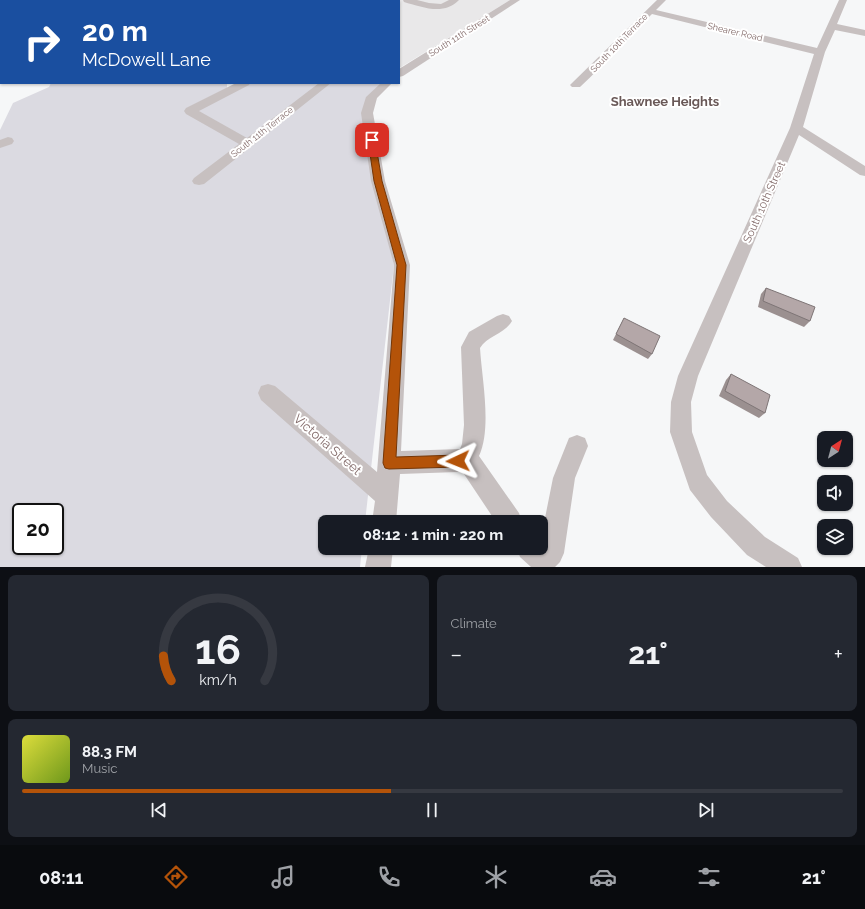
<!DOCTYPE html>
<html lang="en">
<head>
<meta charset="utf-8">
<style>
  :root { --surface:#171b24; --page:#242831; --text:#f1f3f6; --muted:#9ea1a6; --line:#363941; --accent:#b45309 }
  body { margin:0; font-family:Raleway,sans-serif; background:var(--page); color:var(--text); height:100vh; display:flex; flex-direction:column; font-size:15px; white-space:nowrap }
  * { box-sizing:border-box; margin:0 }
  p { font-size:13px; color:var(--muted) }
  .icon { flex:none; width:22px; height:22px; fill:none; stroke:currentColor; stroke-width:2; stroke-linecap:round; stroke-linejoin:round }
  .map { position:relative; height:567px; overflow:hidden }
  .details { display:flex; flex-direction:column; gap:8px; padding:8px; background:#0d0f14; flex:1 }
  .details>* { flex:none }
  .banner { position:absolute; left:0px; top:0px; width:400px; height:84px; box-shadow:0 1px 3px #0004; background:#1a4fa0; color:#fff; overflow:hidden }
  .needle { width:26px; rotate:36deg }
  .fabs { position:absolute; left:817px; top:431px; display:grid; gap:8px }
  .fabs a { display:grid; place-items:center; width:36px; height:36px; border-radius:8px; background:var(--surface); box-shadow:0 1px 3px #0004; font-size:20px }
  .speed { position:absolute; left:12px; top:503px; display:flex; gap:8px; font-size:20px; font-weight:700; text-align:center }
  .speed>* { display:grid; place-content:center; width:52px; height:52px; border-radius:50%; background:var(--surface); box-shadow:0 1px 3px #0004; line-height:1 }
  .speed .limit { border:2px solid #111; border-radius:6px; background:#fff; color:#111 }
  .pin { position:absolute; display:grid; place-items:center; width:34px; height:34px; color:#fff; margin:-17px; border-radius:8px; box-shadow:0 2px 6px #0006 }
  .me { position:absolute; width:44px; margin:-22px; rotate:268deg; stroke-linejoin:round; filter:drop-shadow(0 0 3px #0008) }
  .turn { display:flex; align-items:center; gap:14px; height:84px; padding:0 16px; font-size:18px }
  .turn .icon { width:52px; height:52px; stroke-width:2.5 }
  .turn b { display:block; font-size:28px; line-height:34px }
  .big { font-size:30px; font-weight:700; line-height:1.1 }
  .details .card { flex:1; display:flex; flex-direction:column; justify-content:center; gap:6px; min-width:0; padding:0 14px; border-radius:8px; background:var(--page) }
  .details .dial { align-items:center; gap:0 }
  .dial svg { height:104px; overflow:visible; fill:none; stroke:var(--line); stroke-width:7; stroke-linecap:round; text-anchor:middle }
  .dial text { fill:var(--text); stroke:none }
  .song { display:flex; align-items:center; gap:12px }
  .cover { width:48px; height:48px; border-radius:6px; background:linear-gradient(135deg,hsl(60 70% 55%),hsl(80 70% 35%)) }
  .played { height:4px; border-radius:2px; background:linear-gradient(90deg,var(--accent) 45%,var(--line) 45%) }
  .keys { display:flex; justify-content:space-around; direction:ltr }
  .heat { display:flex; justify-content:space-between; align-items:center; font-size:22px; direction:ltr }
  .details .tiles { flex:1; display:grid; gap:8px; grid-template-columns:1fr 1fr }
  .card:last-child { grid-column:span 2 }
  .trip { position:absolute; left:318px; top:515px; width:230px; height:40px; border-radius:8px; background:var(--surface); box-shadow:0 1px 3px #0004; font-weight:700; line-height:40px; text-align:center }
  .tabs { display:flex; height:64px; justify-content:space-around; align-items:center; background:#090b0e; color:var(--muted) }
  .tabs .icon { width:28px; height:28px }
  .tabs .active { color:var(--accent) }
  .tabs b { font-size:18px; color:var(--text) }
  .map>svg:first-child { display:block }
</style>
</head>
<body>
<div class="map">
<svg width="865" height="567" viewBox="0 0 865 567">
  <rect width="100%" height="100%" fill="#f6f7f8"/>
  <polygon fill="#e9e8e9" points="220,0 510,0 401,67 399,67 399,1"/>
  <g fill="#dbdae1" fill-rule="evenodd">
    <polygon points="0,0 102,0 1,1 0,67"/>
    <path d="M51 83H227V88L249 83H383L363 123 394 265 365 522H325V548H362L360 567H0V130L13 103 49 87ZM21 512H55V546H21Z"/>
  </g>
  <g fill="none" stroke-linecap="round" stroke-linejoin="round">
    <g fill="#c7c0c0" fill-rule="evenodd">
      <polygon points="99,0 109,0 99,1"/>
      <path d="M403 0H417L429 3 441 4 449 0H459C444 16 422 7 404 2Z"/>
      <polygon points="510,0 520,0 403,76 399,77 399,69"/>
      <path d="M657 0H666L656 10 817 48 839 0H847L837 24 865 30V36L835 30 825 52 803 127 865 166V176L860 175 799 135 698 376 691 402 692 432 707 475 727 501 765 537 798 558 802 567H766L747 555 711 517 690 490 670 432 671 402 678 376 790 128 814 54 652 14C627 38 605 64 580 87H572L570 85 572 83Z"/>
      <rect x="0" y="66" width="1" height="6"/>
      <polygon points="236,83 250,83 249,85 199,111 247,138 319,83 331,83 204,184 199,185 194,184 192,181 194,178 239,144 186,114 184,111 186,108"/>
      <path d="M381 83H392L377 98 373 113 385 181 410 265 401 451 460 449 462 444 464 425 461 347 469 332 497 316 503 314 509 316 512 321C505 334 487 336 480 348 482 380 492 428 479 456L519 513 522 522H496L462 471 458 472 400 474 396 522H372L375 501 261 400 258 393 261 386 268 384 275 386 377 472 394 265 371 181 361 113 366 97Z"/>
      <polygon points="8,137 12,138 14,141 12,144 0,148 0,140"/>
      <polygon points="577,435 585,438 588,446 575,478 564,553 560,562 555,567 531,567 520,557 517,548 541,548 541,538 553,478 569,438"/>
      <polygon points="369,548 393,548 391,567 365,567"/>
    </g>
  </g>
  <g fill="#9b9090">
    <polygon points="766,288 810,321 804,327 758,307 761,294"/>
    <polygon points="624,318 652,354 648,359 613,340"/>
    <polygon points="731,374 765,413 759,418 719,396 726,380"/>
  </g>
  <g fill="#b4a7a8" stroke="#7e7576">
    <polygon points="766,288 815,307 810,321 763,301"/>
    <polygon points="624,318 660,336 652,354 616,334"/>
    <polygon points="731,374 770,395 765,413 725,391"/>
  </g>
  <polygon fill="#b45309" stroke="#753606" points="372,138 375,140 382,181 406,265 396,457 458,455 462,457 464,461 462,465 458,467 389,469 385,468 383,463 397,265 374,181 368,140"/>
  <g text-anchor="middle" stroke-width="4" stroke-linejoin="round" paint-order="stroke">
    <g font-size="9" fill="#836b6a" stroke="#fff">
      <text transform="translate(735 32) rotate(13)" y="3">Shearer Road</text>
      <text transform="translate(459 36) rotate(-32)" y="3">South 11th Street</text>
      <text transform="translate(619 43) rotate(-46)" y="3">South 10th Terrace</text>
      <text transform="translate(262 132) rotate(-38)" y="3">South 11th Terrace</text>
    </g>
    <g font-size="11" fill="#836b6a" stroke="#fff">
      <text transform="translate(764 202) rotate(-66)" y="4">South 10th Street</text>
    </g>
    <g font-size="13" font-weight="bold" fill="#695857" stroke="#fff">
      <text x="665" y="106">Shawnee Heights</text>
    </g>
    <g font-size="13" fill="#836b6a" stroke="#fff">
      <text transform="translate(328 444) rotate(41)" y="5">Victoria Street</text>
    </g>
  </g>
</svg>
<div class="fabs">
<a><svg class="needle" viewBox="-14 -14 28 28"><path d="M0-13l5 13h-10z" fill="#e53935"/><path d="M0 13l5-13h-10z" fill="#9ea1a6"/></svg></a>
<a><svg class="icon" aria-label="sound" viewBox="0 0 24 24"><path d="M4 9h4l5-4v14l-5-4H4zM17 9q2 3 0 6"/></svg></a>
<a><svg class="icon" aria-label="layers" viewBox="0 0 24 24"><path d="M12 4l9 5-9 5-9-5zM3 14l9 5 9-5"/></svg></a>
</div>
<div class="speed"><div class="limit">20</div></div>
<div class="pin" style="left:372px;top:140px;background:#d93025"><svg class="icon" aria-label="arrive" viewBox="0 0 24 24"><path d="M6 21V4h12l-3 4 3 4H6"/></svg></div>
<svg class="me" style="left:458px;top:461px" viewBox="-20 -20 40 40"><path d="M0-17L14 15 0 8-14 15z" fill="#b45309" stroke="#fff" stroke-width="4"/></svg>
<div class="trip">08:12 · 1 min · 220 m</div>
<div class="banner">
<div class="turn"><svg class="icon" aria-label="right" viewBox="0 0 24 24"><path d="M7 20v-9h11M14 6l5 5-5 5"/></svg><div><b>20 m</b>McDowell Lane</div></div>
</div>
</div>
<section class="details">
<div class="tiles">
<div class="card dial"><svg viewBox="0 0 100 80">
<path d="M14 69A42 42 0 1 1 86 69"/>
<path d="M14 69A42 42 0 0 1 8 50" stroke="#b45309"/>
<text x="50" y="56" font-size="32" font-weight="700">16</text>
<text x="50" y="72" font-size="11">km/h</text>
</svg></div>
<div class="card"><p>Climate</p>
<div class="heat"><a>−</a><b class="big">21°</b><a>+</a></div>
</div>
<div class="card">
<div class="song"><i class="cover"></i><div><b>88.3 FM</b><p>Music</p></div></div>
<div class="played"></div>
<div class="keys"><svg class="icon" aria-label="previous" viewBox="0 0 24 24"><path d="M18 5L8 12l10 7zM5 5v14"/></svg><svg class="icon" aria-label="pause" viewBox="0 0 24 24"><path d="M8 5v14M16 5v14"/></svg><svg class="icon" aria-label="next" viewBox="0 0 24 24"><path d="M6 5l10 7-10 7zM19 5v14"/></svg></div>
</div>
</div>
</section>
<nav class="tabs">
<b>08:11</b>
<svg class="icon active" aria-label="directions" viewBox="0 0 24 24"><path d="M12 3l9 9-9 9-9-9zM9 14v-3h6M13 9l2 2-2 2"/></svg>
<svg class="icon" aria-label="music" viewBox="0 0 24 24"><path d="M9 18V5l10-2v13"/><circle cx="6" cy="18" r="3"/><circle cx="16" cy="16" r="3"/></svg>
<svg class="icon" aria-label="phone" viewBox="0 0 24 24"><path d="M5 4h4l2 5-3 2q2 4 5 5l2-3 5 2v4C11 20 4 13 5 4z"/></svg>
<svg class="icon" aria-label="climate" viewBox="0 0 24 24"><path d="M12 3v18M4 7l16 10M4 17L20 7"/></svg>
<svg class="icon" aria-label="car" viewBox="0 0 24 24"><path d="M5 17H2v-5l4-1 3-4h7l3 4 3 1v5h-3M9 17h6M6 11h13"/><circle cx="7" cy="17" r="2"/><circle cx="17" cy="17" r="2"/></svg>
<svg class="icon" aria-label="filters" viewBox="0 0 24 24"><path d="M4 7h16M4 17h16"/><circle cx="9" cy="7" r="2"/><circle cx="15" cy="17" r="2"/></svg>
<b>21°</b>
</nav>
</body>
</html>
